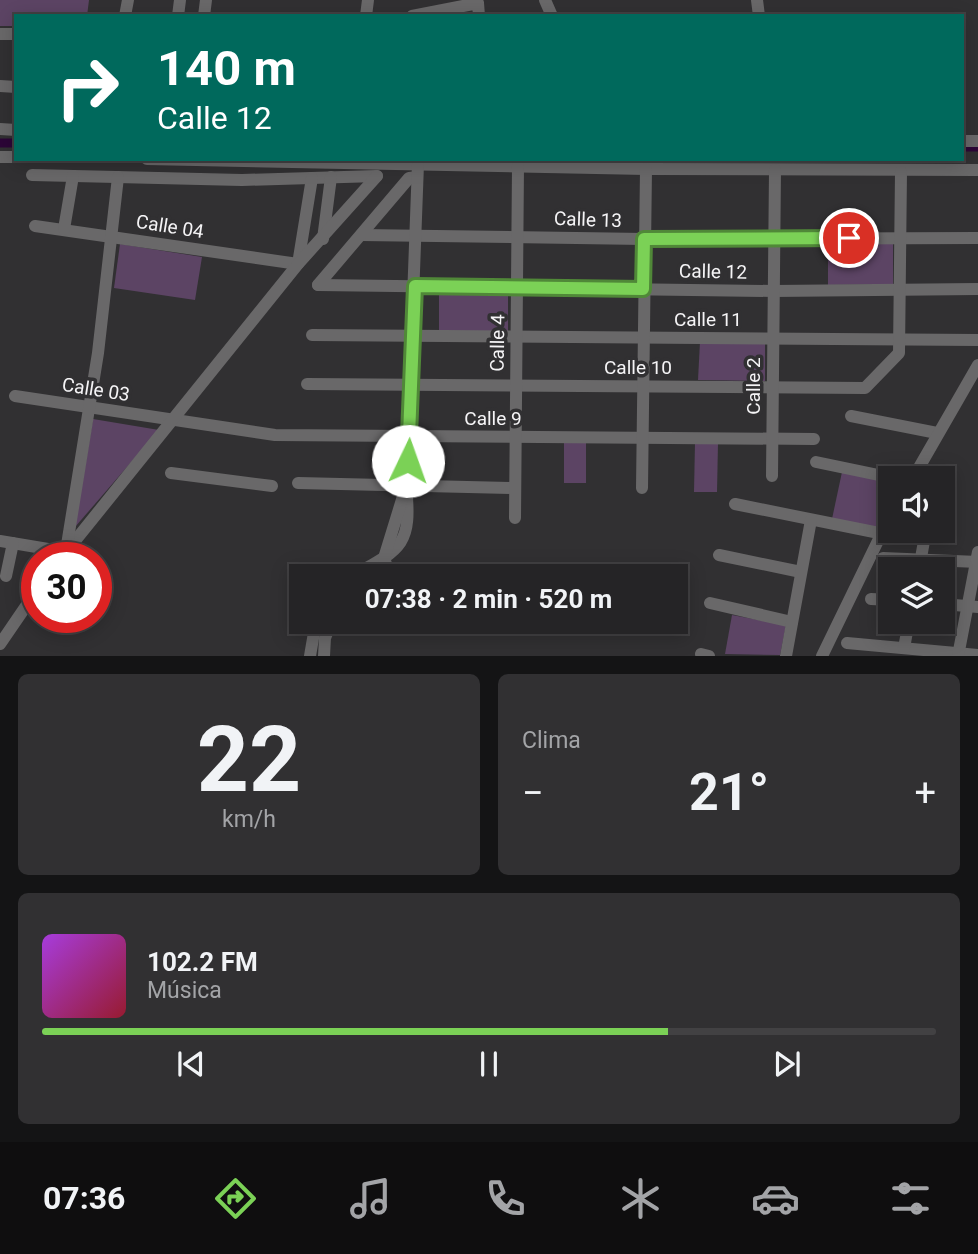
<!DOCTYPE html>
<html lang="es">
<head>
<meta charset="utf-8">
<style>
  :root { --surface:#252426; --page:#313032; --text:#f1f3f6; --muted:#a3a4a7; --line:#424143; --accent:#7bd156 }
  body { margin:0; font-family:Roboto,sans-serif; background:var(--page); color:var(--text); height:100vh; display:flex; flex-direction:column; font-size:26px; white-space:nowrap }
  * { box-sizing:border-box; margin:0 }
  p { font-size:23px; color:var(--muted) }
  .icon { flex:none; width:38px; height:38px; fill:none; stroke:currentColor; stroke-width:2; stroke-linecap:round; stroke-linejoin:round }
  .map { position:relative; height:656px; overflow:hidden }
  .sheet { display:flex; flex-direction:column; gap:18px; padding:18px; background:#141415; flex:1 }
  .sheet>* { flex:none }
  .hud { position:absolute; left:14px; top:14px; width:950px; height:147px; border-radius:0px; box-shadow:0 4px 18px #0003,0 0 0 2px var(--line); background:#00695c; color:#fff; overflow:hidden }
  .buttons { position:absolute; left:878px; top:466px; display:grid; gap:14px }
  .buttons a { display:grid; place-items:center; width:77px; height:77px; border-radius:0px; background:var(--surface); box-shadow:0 4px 18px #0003,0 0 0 2px var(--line); font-size:35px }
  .speed { position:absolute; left:21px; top:542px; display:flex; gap:14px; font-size:35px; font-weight:700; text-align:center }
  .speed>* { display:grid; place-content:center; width:91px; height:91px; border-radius:50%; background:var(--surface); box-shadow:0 4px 18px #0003,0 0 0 2px var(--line); line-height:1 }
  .speed .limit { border:10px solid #d22; background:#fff; color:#111 }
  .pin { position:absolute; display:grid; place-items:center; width:60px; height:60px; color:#fff; margin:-30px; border:4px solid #fff; border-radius:50%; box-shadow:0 2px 7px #0007 }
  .me { position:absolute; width:77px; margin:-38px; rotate:3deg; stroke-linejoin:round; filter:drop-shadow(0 0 5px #0008) }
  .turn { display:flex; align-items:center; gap:24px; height:147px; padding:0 28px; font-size:32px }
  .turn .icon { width:91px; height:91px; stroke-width:2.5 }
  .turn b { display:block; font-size:49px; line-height:60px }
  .big { font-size:52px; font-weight:700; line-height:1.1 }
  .sheet .tile { flex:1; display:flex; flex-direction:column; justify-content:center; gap:10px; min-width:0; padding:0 24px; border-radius:10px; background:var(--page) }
  .sheet .dial { align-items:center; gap:0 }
  .dial b { font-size:91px; line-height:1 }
  .song { display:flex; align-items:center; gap:21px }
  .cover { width:84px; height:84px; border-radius:10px; background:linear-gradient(135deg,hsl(280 70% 55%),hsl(350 70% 35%)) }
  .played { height:7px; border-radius:4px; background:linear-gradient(90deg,var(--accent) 70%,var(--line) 70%) }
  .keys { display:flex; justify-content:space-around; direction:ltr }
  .heat { display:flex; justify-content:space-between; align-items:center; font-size:38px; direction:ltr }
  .sheet .tiles { flex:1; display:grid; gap:18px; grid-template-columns:1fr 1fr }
  .tile:last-child { grid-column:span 2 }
  .trip { position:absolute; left:289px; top:564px; width:399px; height:70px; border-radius:0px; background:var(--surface); box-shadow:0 4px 18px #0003,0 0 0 2px var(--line); font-weight:700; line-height:70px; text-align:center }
  .menu { display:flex; height:112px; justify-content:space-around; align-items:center; background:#0f0e0f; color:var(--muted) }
  .menu .icon { width:49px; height:49px }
  .menu .current { color:var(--accent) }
  .menu b { font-size:32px; color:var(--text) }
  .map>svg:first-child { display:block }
</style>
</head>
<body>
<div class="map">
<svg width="978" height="656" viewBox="0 0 978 656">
  <rect width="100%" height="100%" fill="#313032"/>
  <g fill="#5c4464">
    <polygon points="0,0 89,0 87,16 16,16 16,26 0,26"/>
    <polygon points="893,242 893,284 828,285 828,244"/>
    <polygon points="120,244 202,257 195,300 114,288"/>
    <polygon points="439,290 508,290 508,331 439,332"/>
    <polygon points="700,342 765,343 765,381 698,380"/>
    <polygon points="93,419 159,430 75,527"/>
    <polygon points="586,441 586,483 564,483 564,442"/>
    <polygon points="695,443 718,443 717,492 694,492"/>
    <polygon points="842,472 891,482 891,505 877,527 832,519"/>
    <polygon points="732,615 786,625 780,655 725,654"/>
  </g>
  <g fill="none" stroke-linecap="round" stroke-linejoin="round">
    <g stroke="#2c0637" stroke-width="9">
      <polyline points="0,143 16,143"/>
      <polyline points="962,147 978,147"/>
    </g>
    <g stroke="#696869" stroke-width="12">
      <polyline points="545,0 552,16"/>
      <polyline points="757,0 759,16"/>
      <polyline points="125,16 128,0"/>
      <polyline points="178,16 180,0"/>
      <polyline points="204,16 206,0"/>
      <polyline points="366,16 368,0"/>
      <polyline points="412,16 478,3 479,16"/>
      <polyline points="0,34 16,34"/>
      <polyline points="0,86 16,87"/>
      <polyline points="0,129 16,130"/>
      <polyline points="962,141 978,141"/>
      <polyline points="0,157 16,157"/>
      <polyline points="147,159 646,169 978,170"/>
      <polyline points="32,175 242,180 377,176"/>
      <polyline points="35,226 298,264 312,178"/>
      <polyline points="64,229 73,176"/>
      <polyline points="361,235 644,239 978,238"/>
      <polyline points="323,239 331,177"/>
      <polyline points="318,285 773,291 978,289"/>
      <polyline points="318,285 409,178 417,177"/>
      <polyline points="312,335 978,340"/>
      <polyline points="307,384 865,388 899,353 901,172"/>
      <polyline points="15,396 275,435 814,439"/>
      <polyline points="851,416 937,433"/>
      <polyline points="816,462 893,478"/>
      <polyline points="171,473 272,486"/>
      <polyline points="772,476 775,170"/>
      <polyline points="913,478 978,365"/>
      <polyline points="298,483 515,488"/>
      <polyline points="642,488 646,169"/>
      <polyline points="735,504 879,533"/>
      <polyline points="515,518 518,166"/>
      <polyline points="0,541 66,552 298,264 377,176"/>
      <polyline points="66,551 98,353 118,177"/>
      <polyline points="719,555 801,572"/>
      <polyline points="883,558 978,562"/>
      <polyline points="919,569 926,530"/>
      <polyline points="6,576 13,543"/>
      <path d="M352 576C402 549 412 545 406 486L418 164"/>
      <polyline points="390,576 384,558 404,493"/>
      <polyline points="871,599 891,600"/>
      <polyline points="710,603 792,622"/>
      <polyline points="943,604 978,607"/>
      <polyline points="847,643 978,655"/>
      <polyline points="0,644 37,590"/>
      <polyline points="904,648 909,621"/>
      <polyline points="701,654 709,656"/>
      <polyline points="310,656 316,621"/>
      <polyline points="324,656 325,638 332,621"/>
      <polyline points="786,656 811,520"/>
      <polyline points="822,656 891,514"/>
      <polyline points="958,656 978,552"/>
    </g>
  </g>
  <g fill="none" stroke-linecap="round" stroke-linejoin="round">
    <g stroke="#508838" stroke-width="18">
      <polyline id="route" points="408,461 415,286 643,289 644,239 849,238"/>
    </g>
    <use href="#route" stroke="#7bd156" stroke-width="12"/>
  </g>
  <g text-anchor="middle" stroke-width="7" stroke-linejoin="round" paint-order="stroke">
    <g font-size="19" fill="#f5f4f6" stroke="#313032">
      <text transform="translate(588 219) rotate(2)" y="7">Calle 13</text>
      <text transform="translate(170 226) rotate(9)" y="7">Calle 04</text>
      <text transform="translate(713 271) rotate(1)" y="7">Calle 12</text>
      <text x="708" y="326">Calle 11</text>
      <text transform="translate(497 343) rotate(-89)" y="7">Calle 4</text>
      <text x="638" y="374">Calle 10</text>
      <text transform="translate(753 386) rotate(-90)" y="7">Calle 2</text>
      <text transform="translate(96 389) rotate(9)" y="7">Calle 03</text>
      <text x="493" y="425">Calle 9</text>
    </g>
  </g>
</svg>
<div class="buttons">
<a><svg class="icon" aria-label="sound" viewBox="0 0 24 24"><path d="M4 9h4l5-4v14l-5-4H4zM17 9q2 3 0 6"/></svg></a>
<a><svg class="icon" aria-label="layers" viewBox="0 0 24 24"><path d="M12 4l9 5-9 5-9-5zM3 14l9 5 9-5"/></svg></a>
</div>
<div class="speed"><div class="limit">30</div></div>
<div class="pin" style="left:849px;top:238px;background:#d93025"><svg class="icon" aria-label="arrive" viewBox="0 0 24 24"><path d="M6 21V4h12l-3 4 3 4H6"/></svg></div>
<svg class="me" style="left:408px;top:461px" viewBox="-20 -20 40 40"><circle r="19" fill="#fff"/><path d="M0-13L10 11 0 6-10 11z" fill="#7bd156"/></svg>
<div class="trip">07:38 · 2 min · 520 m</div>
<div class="hud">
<div class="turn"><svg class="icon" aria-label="right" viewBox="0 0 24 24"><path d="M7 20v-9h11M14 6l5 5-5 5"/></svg><div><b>140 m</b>Calle 12</div></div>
</div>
</div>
<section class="sheet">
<div class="tiles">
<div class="tile dial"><b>22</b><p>km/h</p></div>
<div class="tile"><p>Clima</p>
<div class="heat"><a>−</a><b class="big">21°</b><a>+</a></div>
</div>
<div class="tile">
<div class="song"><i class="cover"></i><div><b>102.2 FM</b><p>Música</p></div></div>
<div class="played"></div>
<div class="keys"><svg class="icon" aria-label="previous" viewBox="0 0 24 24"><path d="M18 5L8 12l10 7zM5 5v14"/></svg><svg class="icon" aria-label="pause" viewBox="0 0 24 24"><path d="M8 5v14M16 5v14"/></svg><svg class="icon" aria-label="next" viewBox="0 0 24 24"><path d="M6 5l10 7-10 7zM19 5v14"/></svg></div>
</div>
</div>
</section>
<nav class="menu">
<b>07:36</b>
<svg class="icon current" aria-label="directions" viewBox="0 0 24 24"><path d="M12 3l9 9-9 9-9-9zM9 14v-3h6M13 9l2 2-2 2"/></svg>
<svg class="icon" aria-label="music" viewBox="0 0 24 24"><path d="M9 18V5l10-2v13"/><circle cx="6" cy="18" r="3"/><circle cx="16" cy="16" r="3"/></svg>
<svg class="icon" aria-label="phone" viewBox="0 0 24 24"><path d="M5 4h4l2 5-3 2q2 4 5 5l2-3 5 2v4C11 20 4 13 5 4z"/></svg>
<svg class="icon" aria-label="climate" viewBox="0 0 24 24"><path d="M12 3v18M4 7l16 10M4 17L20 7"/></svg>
<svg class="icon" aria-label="car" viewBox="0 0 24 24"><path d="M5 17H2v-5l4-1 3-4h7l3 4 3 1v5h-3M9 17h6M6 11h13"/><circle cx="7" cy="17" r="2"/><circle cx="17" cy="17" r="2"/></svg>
<svg class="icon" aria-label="filters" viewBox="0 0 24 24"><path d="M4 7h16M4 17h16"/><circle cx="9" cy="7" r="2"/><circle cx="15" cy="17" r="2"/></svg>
</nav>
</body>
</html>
